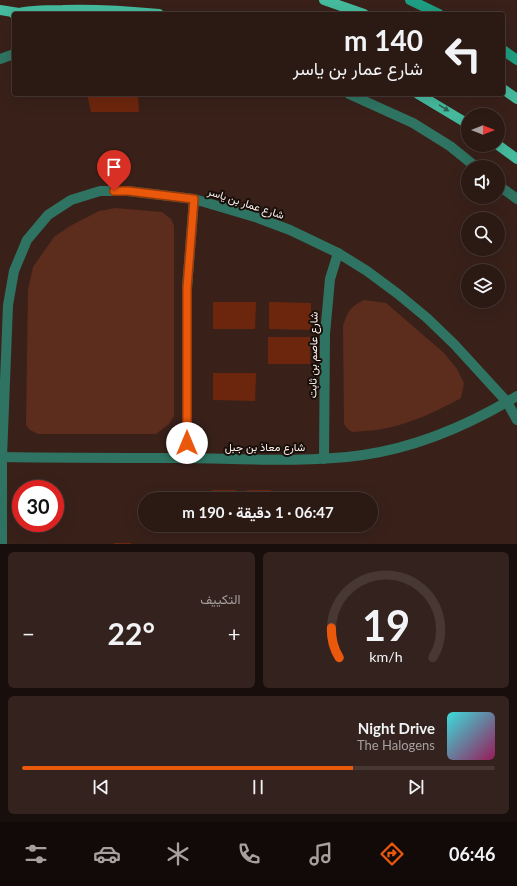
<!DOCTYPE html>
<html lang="ar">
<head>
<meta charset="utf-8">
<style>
  :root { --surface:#2b1914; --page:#33221d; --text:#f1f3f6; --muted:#a6a0a0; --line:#473834; --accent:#ea580c }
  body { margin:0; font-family:Lato,Vazirmatn,sans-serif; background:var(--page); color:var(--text); direction:rtl; height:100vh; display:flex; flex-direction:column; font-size:15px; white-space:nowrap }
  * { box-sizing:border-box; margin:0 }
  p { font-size:13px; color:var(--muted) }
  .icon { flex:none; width:22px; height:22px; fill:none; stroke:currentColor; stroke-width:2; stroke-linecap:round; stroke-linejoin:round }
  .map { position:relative; height:544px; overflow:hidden; direction:ltr }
  .side { display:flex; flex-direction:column; gap:8px; padding:8px; background:#180e0b; flex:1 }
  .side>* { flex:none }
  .banner { position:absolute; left:12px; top:12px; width:493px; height:84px; border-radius:4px; box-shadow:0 4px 16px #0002,0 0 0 1px var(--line); direction:rtl; background:#2b1914; color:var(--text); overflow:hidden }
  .needle { width:26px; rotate:90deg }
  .controls { position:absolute; left:461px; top:108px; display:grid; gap:8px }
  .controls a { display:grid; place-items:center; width:44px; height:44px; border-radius:50%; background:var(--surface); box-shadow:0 4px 16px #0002,0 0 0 1px var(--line); font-size:20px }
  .speed { position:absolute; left:12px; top:480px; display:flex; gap:8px; font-size:20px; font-weight:700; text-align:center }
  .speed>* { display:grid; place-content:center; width:52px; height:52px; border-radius:50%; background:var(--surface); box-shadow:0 4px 16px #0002,0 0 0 1px var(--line); line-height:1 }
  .speed .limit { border:6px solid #d22; background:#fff; color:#111 }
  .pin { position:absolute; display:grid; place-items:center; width:34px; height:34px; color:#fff; margin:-41px -17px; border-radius:50% 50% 50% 0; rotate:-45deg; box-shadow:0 0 4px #0007 }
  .pin .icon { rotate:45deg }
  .me { position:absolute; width:44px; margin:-22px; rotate:0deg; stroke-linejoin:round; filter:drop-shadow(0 0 3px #0008) }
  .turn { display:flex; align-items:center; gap:14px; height:84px; padding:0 16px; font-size:18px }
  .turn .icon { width:52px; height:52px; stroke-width:2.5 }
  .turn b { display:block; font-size:28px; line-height:34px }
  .big { font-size:30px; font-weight:700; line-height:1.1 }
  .side .widget { flex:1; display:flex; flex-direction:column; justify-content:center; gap:6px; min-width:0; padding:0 14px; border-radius:6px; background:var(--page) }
  .side .dial { align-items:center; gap:0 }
  .dial svg { height:104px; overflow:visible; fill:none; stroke:var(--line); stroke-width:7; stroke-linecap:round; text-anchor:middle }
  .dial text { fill:var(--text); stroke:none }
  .song { display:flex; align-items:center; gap:12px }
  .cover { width:48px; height:48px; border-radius:6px; background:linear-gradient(135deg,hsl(180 70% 55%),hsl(330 70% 35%)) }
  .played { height:4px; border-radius:2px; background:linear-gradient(90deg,var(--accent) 70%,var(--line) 70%) }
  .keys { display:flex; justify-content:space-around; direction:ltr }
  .heat { display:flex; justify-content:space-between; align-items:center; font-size:22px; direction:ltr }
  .side .tiles { flex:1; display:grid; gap:8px; grid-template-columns:1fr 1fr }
  .widget:last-child { grid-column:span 2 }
  .trip { position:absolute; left:138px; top:492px; width:240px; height:40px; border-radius:20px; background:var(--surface); box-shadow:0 4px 16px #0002,0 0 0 1px var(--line); font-weight:700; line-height:40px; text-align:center; direction:rtl }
  .menu { display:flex; height:64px; justify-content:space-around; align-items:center; background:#110a08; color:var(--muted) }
  .menu .icon { width:28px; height:28px }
  .menu .on { color:var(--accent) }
  .menu b { font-size:18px; color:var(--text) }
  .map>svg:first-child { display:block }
</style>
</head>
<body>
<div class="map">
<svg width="517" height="544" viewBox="0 0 517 544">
  <rect width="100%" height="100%" fill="#39211a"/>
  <g fill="#5c2c1d">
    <polygon points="115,208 162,212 171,219 174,226 174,416 169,424 156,434 38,434 30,430 26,425 28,290 33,267 54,237 70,226 99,211"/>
    <path d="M364 300 386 303 444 353 457 369 464 383 461 398C432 414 399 429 365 431 362 431 356 432 353 432 349 431 346 427 344 424L343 326C348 311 350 307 364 300Z"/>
  </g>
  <g fill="#6c260d">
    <polygon points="87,94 138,94 139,112 91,112"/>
    <polygon points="213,302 256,302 255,329 213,329"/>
    <polygon points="269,302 311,303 311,330 269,329"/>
    <rect x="268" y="337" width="42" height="27"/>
    <polygon points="213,373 256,373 255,401 213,400"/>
    <rect x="212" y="490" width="24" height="9"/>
    <rect x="247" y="490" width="24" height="9"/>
    <rect x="212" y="525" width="25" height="5"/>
    <rect x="247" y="525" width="24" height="5"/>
    <rect x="114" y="543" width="17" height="1"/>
  </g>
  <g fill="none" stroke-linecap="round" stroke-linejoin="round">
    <g stroke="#2f7462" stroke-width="10">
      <polyline points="0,59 14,54"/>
      <polyline points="349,94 413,123 450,146 476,167"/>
      <polyline points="498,185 517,199"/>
      <path d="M0 457C63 458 125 458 188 458 246 459 305 463 363 455 419 447 469 425 517 396"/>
      <polyline points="187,458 187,288 194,199"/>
      <polyline points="324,459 325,334 330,279 338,253"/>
      <polyline points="2,544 2,457 8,305 14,271 27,240 48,215 71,200 100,191 128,191 194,199 258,218 290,230 338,253 367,271 398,294 427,318 454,344 507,402 517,420"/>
    </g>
    <g stroke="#1e9e82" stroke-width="10">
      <polyline points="410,0 439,14"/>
      <polyline points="503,50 517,60"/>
    </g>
    <g stroke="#45ba9d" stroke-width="10">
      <polyline points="324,0 364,14"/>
      <polyline points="0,10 19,13"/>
      <path d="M14 14C30 10 47 10 63 10 95 9 127 11 159 14"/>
      <polyline points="503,89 517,99"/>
      <polyline points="418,94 468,124"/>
      <polyline points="498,145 517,159"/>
    </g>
  </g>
  <defs><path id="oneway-solid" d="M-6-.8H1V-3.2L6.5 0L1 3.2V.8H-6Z"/></defs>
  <use fill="#2e6454" href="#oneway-solid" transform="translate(444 108) rotate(32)"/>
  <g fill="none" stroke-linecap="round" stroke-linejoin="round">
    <g stroke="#983908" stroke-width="10">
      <polyline id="route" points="114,191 128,191 194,199 187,288 187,443"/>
    </g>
    <use href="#route" stroke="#ea580c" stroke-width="7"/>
  </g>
  <g text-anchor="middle" stroke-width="4" stroke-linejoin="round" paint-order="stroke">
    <g font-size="11" fill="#fff2ed" stroke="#180e0a">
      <text transform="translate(246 203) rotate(18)" y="4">شارع عمار بن ياسر</text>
      <text transform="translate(313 355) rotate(-89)" y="4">شارع عاصم بن ثابت</text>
      <text x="265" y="451">شارع معاذ بن جبل</text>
    </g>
  </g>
</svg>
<div class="controls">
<a><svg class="needle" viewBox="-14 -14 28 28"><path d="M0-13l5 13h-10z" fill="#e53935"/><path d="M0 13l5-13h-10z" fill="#a6a0a0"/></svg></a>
<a><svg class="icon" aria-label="sound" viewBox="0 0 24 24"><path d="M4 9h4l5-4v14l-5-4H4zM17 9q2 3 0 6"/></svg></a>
<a><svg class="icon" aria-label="search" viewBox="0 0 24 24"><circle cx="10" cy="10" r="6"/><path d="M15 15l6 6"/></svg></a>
<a><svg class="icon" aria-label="layers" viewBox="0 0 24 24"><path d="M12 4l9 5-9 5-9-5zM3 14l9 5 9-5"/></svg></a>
</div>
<div class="speed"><div class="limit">30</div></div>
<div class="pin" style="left:114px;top:191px;background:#d93025"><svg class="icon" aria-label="arrive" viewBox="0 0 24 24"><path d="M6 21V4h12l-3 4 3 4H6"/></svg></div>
<svg class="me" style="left:187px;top:443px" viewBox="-20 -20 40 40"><circle r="19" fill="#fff"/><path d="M0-13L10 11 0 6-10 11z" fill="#ea580c"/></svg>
<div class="trip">06:47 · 1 دقيقة · 190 m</div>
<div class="banner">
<div class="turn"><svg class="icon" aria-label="left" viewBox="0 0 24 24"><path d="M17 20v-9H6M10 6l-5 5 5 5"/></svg><div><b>140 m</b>شارع عمار بن ياسر</div></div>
</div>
</div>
<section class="side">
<div class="tiles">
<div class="widget dial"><svg viewBox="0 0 100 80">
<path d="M14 69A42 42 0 1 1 86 69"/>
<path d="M14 69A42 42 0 0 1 8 46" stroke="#ea580c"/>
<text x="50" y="56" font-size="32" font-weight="700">19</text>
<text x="50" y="72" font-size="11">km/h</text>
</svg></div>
<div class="widget"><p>التكييف</p>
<div class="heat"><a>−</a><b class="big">22°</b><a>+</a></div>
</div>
<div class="widget">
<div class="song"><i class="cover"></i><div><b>Night Drive</b><p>The Halogens</p></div></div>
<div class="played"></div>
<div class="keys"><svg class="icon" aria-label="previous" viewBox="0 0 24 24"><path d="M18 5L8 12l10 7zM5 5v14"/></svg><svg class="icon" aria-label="pause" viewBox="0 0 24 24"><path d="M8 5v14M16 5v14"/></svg><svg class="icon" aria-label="next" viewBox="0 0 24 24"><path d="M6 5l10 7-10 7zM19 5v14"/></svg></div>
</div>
</div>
</section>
<nav class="menu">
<b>06:46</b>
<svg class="icon on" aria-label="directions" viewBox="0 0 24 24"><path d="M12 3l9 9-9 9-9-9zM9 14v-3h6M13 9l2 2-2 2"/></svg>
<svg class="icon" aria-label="music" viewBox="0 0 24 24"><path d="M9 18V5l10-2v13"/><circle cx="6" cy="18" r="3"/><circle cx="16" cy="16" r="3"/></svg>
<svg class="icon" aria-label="phone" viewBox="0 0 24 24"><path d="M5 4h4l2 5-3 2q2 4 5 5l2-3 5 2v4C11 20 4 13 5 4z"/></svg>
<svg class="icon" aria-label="climate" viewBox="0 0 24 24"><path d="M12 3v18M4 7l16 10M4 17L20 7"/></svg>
<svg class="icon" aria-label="car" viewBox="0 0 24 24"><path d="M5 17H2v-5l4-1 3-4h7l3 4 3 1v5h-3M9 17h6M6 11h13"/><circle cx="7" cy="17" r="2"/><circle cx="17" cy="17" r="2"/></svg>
<svg class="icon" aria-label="filters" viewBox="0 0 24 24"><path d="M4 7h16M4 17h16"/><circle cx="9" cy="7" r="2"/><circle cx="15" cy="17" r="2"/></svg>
</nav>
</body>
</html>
